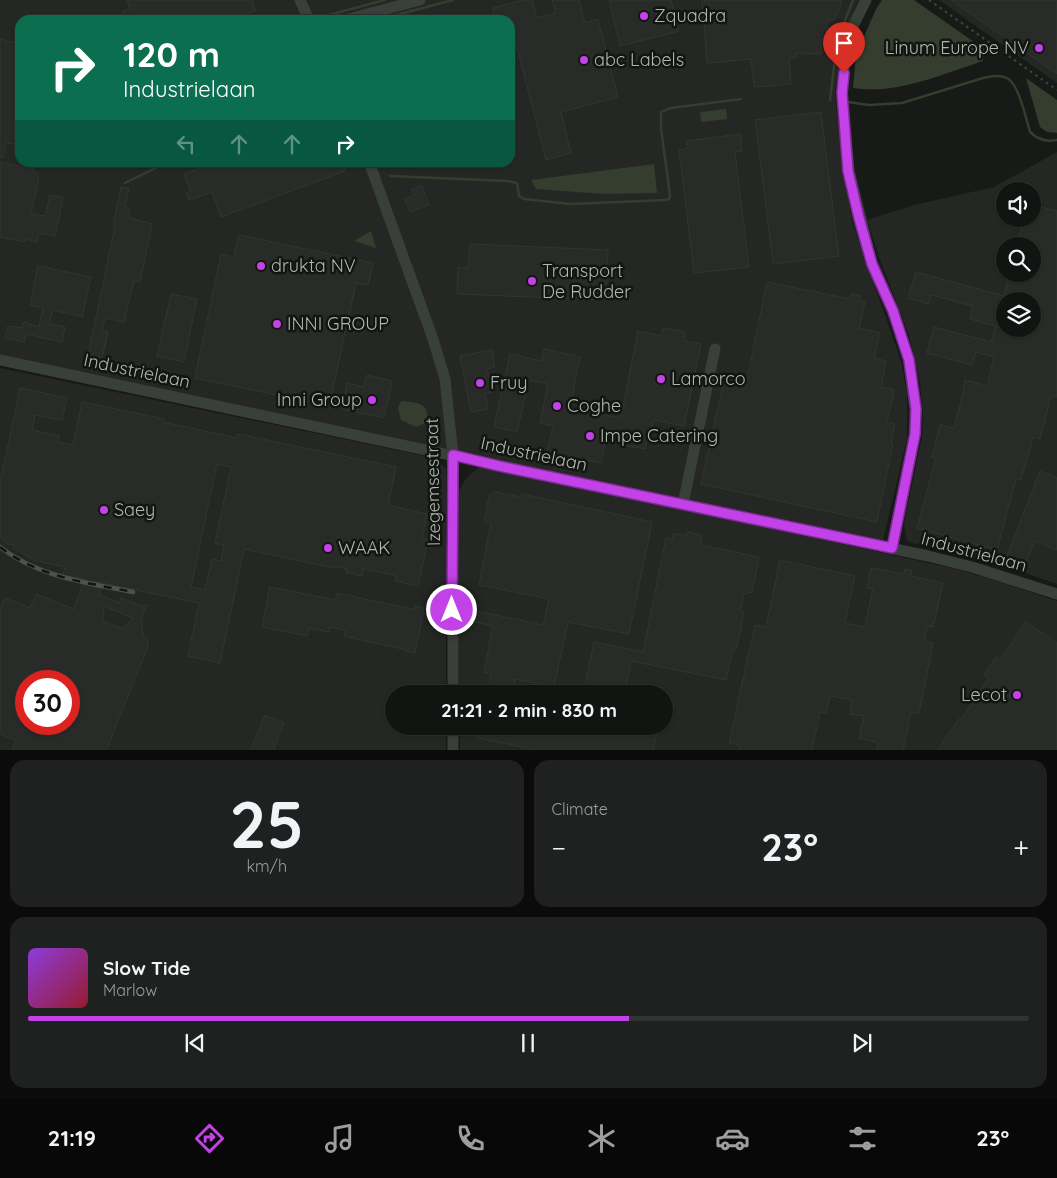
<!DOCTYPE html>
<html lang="en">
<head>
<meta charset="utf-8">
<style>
  :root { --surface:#121412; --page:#1f2120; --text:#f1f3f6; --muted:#9c9e9f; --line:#313332; --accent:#c242e7 }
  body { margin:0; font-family:Quicksand,sans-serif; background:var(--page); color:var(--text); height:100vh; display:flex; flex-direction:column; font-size:19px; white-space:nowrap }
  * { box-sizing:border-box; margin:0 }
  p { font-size:16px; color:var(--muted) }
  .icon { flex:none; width:28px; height:28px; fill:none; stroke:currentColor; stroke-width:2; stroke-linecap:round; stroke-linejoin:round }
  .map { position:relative; height:750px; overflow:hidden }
  .side { display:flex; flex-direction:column; gap:10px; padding:10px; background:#0a0b0a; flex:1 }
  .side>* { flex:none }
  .top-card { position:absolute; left:15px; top:15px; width:500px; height:152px; border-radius:15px; box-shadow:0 1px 4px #0004,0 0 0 1px var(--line); background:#0b6e4f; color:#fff; overflow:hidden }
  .controls { position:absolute; left:996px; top:182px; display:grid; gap:10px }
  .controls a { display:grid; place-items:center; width:45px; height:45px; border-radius:50%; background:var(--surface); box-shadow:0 1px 4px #0004,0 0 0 1px var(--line); font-size:25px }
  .speed { position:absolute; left:15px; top:670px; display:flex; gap:10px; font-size:25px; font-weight:700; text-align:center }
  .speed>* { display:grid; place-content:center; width:65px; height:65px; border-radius:50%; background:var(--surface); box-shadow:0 1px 4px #0004,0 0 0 1px var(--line); line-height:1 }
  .speed .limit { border:8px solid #d22; background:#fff; color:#111 }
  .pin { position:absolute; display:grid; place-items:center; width:42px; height:42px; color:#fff; margin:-51px -21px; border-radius:50% 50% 50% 0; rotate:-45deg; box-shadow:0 0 5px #0007 }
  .pin .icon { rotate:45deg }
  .me { position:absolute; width:55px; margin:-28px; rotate:0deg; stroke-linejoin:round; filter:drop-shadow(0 0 4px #0008) }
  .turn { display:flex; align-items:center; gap:18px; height:105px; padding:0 25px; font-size:22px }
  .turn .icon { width:65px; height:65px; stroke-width:2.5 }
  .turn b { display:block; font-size:35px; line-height:42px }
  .lanes { display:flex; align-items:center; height:48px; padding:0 25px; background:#0003; justify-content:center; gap:25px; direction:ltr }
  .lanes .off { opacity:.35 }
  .big { font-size:38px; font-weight:800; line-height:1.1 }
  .side .tile { flex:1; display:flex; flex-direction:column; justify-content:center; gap:8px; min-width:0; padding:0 18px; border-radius:15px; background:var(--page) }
  .side .dial { align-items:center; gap:0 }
  .dial b { font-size:65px; line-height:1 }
  .song { display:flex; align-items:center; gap:15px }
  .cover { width:60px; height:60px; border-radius:8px; background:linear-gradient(135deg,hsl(270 70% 55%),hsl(350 70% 35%)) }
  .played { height:5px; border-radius:2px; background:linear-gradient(90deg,var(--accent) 60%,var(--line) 60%) }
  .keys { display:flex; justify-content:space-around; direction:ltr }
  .heat { display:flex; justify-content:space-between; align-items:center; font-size:28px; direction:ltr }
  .side .tiles { flex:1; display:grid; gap:10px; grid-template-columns:1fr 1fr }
  .tile:last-child { grid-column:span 2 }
  .trip { position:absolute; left:385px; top:685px; width:288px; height:50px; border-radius:25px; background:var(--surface); box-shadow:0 1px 4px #0004,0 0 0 1px var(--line); font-weight:800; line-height:50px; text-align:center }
  .tab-bar { display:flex; height:80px; justify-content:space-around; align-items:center; background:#070807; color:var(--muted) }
  .tab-bar .icon { width:35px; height:35px }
  .tab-bar .selected { color:var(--accent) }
  .tab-bar b { font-size:22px; color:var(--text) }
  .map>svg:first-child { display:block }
</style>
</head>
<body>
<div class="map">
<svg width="1057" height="751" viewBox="0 0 1057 751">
  <rect width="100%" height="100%" fill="#181a18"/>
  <g fill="#242724" fill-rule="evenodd">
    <path d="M0 0H860L855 8 842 43 835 93 842 162 853 224 901 361 907 392V439L883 540 0 355ZM20 20H510V162H20Z"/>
    <polygon points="939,0 1057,0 1057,83 1007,48"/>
    <path d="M1057 152V584L997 563 909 542 906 538 904 523 922 437 923 415 920 382 909 335 879 257 867 220 914 205 994 187ZM1005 191H1032V219H1005ZM1005 246H1032V274H1005ZM1005 301H1032V329H1005Z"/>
    <path d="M0 368 430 457 441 463 446 469V694H394V726H446V750H0ZM26 681H69V724H26Z"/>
    <polygon points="489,467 952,568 987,578 1057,601 1057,750 460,750 460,726 664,726 664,694 459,694 458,492 467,477 478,468"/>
  </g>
  <g fill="#353d2e">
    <path d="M882 0H914L984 49 983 61C942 74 897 95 853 88L856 55 876 9Z"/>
    <polygon points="1026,78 1057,100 1057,133 1047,132 1040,127"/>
    <polygon points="726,109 727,119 701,122 700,112"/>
    <polygon points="654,164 657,193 603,194 536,189 531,180"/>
    <polygon points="371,231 376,248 354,241"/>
    <path d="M401 401C418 403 431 402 426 423L416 427 401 420 398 408Z"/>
  </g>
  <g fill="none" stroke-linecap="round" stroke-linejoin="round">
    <g stroke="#353d2e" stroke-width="2.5">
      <polyline points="325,16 385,0"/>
      <polyline points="377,20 453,0"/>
      <polyline points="830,100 837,41 853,0"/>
      <path d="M848 102 869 105 902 103 983 78C991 76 1000 75 1007 78 1019 84 1026 119 1030 132 1038 140 1047 142 1057 140"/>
      <polyline points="390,176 508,181 517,183 519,196 524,199 570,204 666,200 669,199 670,196 661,128 661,112 671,108 741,99"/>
      <polyline points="125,183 168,162"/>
    </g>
  </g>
  <g fill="#282b28" stroke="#323632" fill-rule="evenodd">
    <polygon points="127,0 252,0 255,11 227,20 125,20 122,12 130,9"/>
    <polygon points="523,0 532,0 537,18 556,13 552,0 579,0 585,23 598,19 618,97 561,112 571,153 546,160 510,20 496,20 493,8"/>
    <polygon points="609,0 671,0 679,31 620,46"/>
    <polygon points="702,0 841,0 841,5 834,20 827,21 827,39 821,39 821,54 796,53 796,58 789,58 791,84 754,87 751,59 707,63"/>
    <polygon points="951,0 1057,0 1057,74 974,16"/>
    <polygon points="0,39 20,44 18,55 20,55 20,141 19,145 6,143 3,158 0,157"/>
    <polygon points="821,112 839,256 773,264 755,120"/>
    <polygon points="740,134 742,151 735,152 749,267 694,273 679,150 688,148 687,141"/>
    <polygon points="0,162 33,169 39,177 31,214 45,216 50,195 63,197 55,236 39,233 37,242 26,239 25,242 0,237"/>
    <polygon points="215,162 342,162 345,171 221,217 212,192 189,200 186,193 191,191 184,174"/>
    <polygon points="422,186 429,205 410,212 405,199 414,195 412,189"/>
    <polygon points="121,187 129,188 125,207 130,208 128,217 152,224 140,282 134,280 124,322 105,318 102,331 108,332 102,358 88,355 115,227 113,226"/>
    <path d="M1032 205 1057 211V397L1051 396 1040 439 1033 437 1021 480 1016 479 997 550 917 528 936 458 932 457 940 425 954 428 964 390H963L965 380 987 386 994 357 976 352 972 365 927 353 934 327 991 342 996 326 970 319 973 306 931 295 929 304 908 298 916 272 1004 296 1009 274H1032V246H1017L1022 226 1002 221V219H1032ZM1005 301H1032V329H1005Z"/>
    <polygon points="239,235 373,263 368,285 356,283 329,406 195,378 221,254 234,257"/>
    <polygon points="470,244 608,250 606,300 457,294 458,267 468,268"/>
    <polygon points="38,266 91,277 82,317 53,310 49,324 65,327 62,342 26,334 24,342 5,338 8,326 22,328 24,322 39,327 43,308 30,305"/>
    <polygon points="767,282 850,299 851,294 860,296 859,301 865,302 859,328 880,333 874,358 886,361 881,387 894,390 887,422 895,424 891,444 893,444 877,522 701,484 724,381 746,385"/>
    <polygon points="171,294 197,299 184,362 157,356"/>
    <polygon points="663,328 685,332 684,341 701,344 684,426 654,420 651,430 649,430 645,449 624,445 626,433 608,429 601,463 547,452 553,426 540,423 548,384 529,380 517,432 494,427 510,354 542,361 544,349 580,357 570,408 621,418 638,331 662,336"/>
    <polygon points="492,350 495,367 487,369 492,392 485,393 488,409 471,412 460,356"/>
    <polygon points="367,375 392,381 384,418 342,409 347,383 364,387"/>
    <path d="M20 388 67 398 62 420 35 415 32 430 59 436 58 442 73 445 82 402 164 419 163 422 237 438 238 434 396 467 388 505 427 514 422 539 428 540 418 586 395 581 396 576 379 572 363 569 362 576 346 572 347 569 333 566V568L244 549 220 663 188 656 199 603 93 581 91 585 101 589 99 595 119 603 121 598 144 607 147 604 141 621 144 637 147 638 148 647 106 751H12L16 740 0 734V610L5 598 30 608 36 594 74 609 85 579 63 575 65 567 33 560 14 548V545L7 544 0 538V483ZM217 464 231 467 215 543 224 545 221 561 212 559 205 590 191 587ZM104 606 133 618 123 629 103 621ZM26 681H69V724H26Z"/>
    <polygon points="1040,471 1057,478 1057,550 1035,541 1026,563 1007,556"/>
    <polygon points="495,492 521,497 522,494 652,522 629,634 568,622 554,687 515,679 512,694 497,694 487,692 491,674 484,672 493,626 475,622 477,611 543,625 549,599 479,585 491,523 484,522 489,496"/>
    <polygon points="687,532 702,535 700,545 759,557 752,592 744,594 740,611 744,612 736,650 733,649 726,680 631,661 624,694 583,694 594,642 643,652 666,538 673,540 673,534 678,534 687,536"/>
    <polygon points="780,560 855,576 845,623 865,627 873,589 867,588 871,568 904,574 905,569 912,571 910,576 943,583 933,627 927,626 924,641 933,643 919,714 911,712 903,751 877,751 878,743 859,738 864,716 850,714 852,700 830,696 826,713 820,712 812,751 739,751 740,745 729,743 755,625 766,627"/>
    <polygon points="270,587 335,600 337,593 416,610 415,606 424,608 415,653 406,651 407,650 344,636 345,630 330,627 329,632 309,628 307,636 262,627"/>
    <polygon points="1026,622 1057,643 1057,751 937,751 959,719 961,720 989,678 984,675 996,657 1000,660"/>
    <polygon points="265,715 284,723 273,751 250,751"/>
    <polygon points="476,726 658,726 653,751 540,751 474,737"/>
  </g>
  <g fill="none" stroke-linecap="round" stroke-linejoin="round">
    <polyline stroke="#40453f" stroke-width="2" stroke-dasharray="2.5 4" stroke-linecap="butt" points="929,0 1057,90"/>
    <g stroke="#393f39" stroke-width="11">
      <polyline points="300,0 309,20"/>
      <polyline points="866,0 853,26 845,53 842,93 849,171 872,264 893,311 909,360 915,409 915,434 892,548"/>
      <polyline points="345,20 420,0"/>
      <polyline points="369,162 433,339 445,379 453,455 453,694"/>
      <polyline points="0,360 928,556 972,567 1057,594"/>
      <polyline points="683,504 715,349"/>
      <polyline points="453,726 453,751"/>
    </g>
    <g stroke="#4d534c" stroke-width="4.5">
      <path id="rail" d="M0 547C38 577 88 583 133 592"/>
    </g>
    <use href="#rail" stroke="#131513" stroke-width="2.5" stroke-dasharray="8" stroke-linecap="butt"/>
  </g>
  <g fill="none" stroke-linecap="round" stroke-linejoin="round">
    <g stroke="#7e2b96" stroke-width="12">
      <polyline id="route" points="452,610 453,455 499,466 892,548 915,434 916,409 909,360 893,311 872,264 859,218 848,171 842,93 844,73"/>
    </g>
    <use href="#route" stroke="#c242e7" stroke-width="9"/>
  </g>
  <g fill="#c242e7" stroke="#131513" stroke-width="2">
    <circle cx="644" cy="16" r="5"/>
    <circle cx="1039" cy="48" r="5"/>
    <circle cx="584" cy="60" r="5"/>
    <circle cx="261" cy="266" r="5"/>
    <circle cx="532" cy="281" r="5"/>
    <circle cx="277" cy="324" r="5"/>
    <circle cx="661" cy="379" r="5"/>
    <circle cx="480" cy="383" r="5"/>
    <circle cx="372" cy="400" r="5"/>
    <circle cx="557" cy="406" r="5"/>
    <circle cx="590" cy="436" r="5"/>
    <circle cx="104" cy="510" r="5"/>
    <circle cx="328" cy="548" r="5"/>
    <circle cx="1017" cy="695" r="5"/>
  </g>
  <g text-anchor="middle" stroke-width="5" stroke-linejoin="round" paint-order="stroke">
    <g font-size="18" fill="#aeb9ab" stroke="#131513" text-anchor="start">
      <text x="654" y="22">Zquadra</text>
      <text x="1029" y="54" text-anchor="end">Linum Europe NV</text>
      <text x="594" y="66">abc Labels</text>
      <text x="271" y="272">drukta NV</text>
      <text x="542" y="277">Transport<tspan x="542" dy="21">De Rudder</tspan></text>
      <text x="287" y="330">INNI GROUP</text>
      <text x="671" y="385">Lamorco</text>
      <text x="490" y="389">Fruy</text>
      <text x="362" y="406" text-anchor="end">Inni Group</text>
      <text x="567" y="412">Coghe</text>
      <text x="600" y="442">Impe Catering</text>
      <text x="114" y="516">Saey</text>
      <text x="338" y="554">WAAK</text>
      <text x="1007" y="701" text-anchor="end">Lecot</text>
    </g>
    <g font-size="18" fill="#aeb9ab" stroke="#131513">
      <text transform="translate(137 371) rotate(12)" y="6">Industrielaan</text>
      <text transform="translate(534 454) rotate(12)" y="6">Industrielaan</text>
      <text transform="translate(433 482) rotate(-91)" y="6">Izegemsestraat</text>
      <text transform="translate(974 552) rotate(15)" y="6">Industrielaan</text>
    </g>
  </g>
</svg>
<div class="controls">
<a><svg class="icon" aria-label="sound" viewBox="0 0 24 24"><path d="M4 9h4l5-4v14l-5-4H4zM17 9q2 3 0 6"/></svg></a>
<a><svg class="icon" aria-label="search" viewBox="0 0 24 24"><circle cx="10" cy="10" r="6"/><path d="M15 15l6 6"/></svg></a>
<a><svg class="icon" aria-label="layers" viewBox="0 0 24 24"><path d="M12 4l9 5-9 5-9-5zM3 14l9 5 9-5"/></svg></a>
</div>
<div class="speed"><div class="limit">30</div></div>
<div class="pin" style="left:844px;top:73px;background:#d93025"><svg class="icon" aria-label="arrive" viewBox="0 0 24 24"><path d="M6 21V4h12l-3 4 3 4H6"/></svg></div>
<svg class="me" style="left:452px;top:610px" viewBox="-20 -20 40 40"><circle r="17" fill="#c242e7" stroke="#fff" stroke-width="3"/><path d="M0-11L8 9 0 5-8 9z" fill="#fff"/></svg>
<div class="trip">21:21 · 2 min · 830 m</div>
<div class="top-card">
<div class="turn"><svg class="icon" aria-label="right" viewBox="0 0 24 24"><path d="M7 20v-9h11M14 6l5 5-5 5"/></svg><div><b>120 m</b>Industrielaan</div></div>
<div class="lanes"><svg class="icon off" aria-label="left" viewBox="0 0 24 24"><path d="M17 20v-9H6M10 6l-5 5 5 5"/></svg><svg class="icon off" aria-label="ahead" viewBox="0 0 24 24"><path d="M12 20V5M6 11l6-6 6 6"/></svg><svg class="icon off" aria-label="ahead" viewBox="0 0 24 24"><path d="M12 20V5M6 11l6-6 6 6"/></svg><svg class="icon" aria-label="right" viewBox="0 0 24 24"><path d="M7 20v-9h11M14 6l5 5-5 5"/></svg></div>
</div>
</div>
<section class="side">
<div class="tiles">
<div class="tile dial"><b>25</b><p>km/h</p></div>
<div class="tile"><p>Climate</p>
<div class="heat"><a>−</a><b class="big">23°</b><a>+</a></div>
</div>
<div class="tile">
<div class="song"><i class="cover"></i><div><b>Slow Tide</b><p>Marlow</p></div></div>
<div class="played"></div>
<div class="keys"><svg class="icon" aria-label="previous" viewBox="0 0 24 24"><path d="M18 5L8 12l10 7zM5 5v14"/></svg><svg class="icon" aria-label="pause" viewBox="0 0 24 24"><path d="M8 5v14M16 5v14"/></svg><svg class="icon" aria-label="next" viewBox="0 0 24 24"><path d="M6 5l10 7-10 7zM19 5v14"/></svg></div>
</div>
</div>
</section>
<nav class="tab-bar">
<b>21:19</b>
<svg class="icon selected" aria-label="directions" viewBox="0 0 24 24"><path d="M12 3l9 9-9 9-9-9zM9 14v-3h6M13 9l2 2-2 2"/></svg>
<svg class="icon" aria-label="music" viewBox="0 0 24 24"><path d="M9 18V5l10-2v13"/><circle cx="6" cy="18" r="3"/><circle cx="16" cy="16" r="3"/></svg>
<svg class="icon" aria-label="phone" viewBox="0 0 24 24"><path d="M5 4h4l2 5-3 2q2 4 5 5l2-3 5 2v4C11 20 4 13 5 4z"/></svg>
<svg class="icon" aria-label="climate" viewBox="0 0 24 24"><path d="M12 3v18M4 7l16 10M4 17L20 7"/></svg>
<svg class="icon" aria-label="car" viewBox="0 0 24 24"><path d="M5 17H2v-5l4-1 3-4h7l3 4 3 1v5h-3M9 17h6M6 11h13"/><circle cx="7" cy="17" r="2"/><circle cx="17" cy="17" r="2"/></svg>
<svg class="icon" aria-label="filters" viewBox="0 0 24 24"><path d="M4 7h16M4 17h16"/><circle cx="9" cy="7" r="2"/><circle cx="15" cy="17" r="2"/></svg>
<b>23°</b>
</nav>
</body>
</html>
